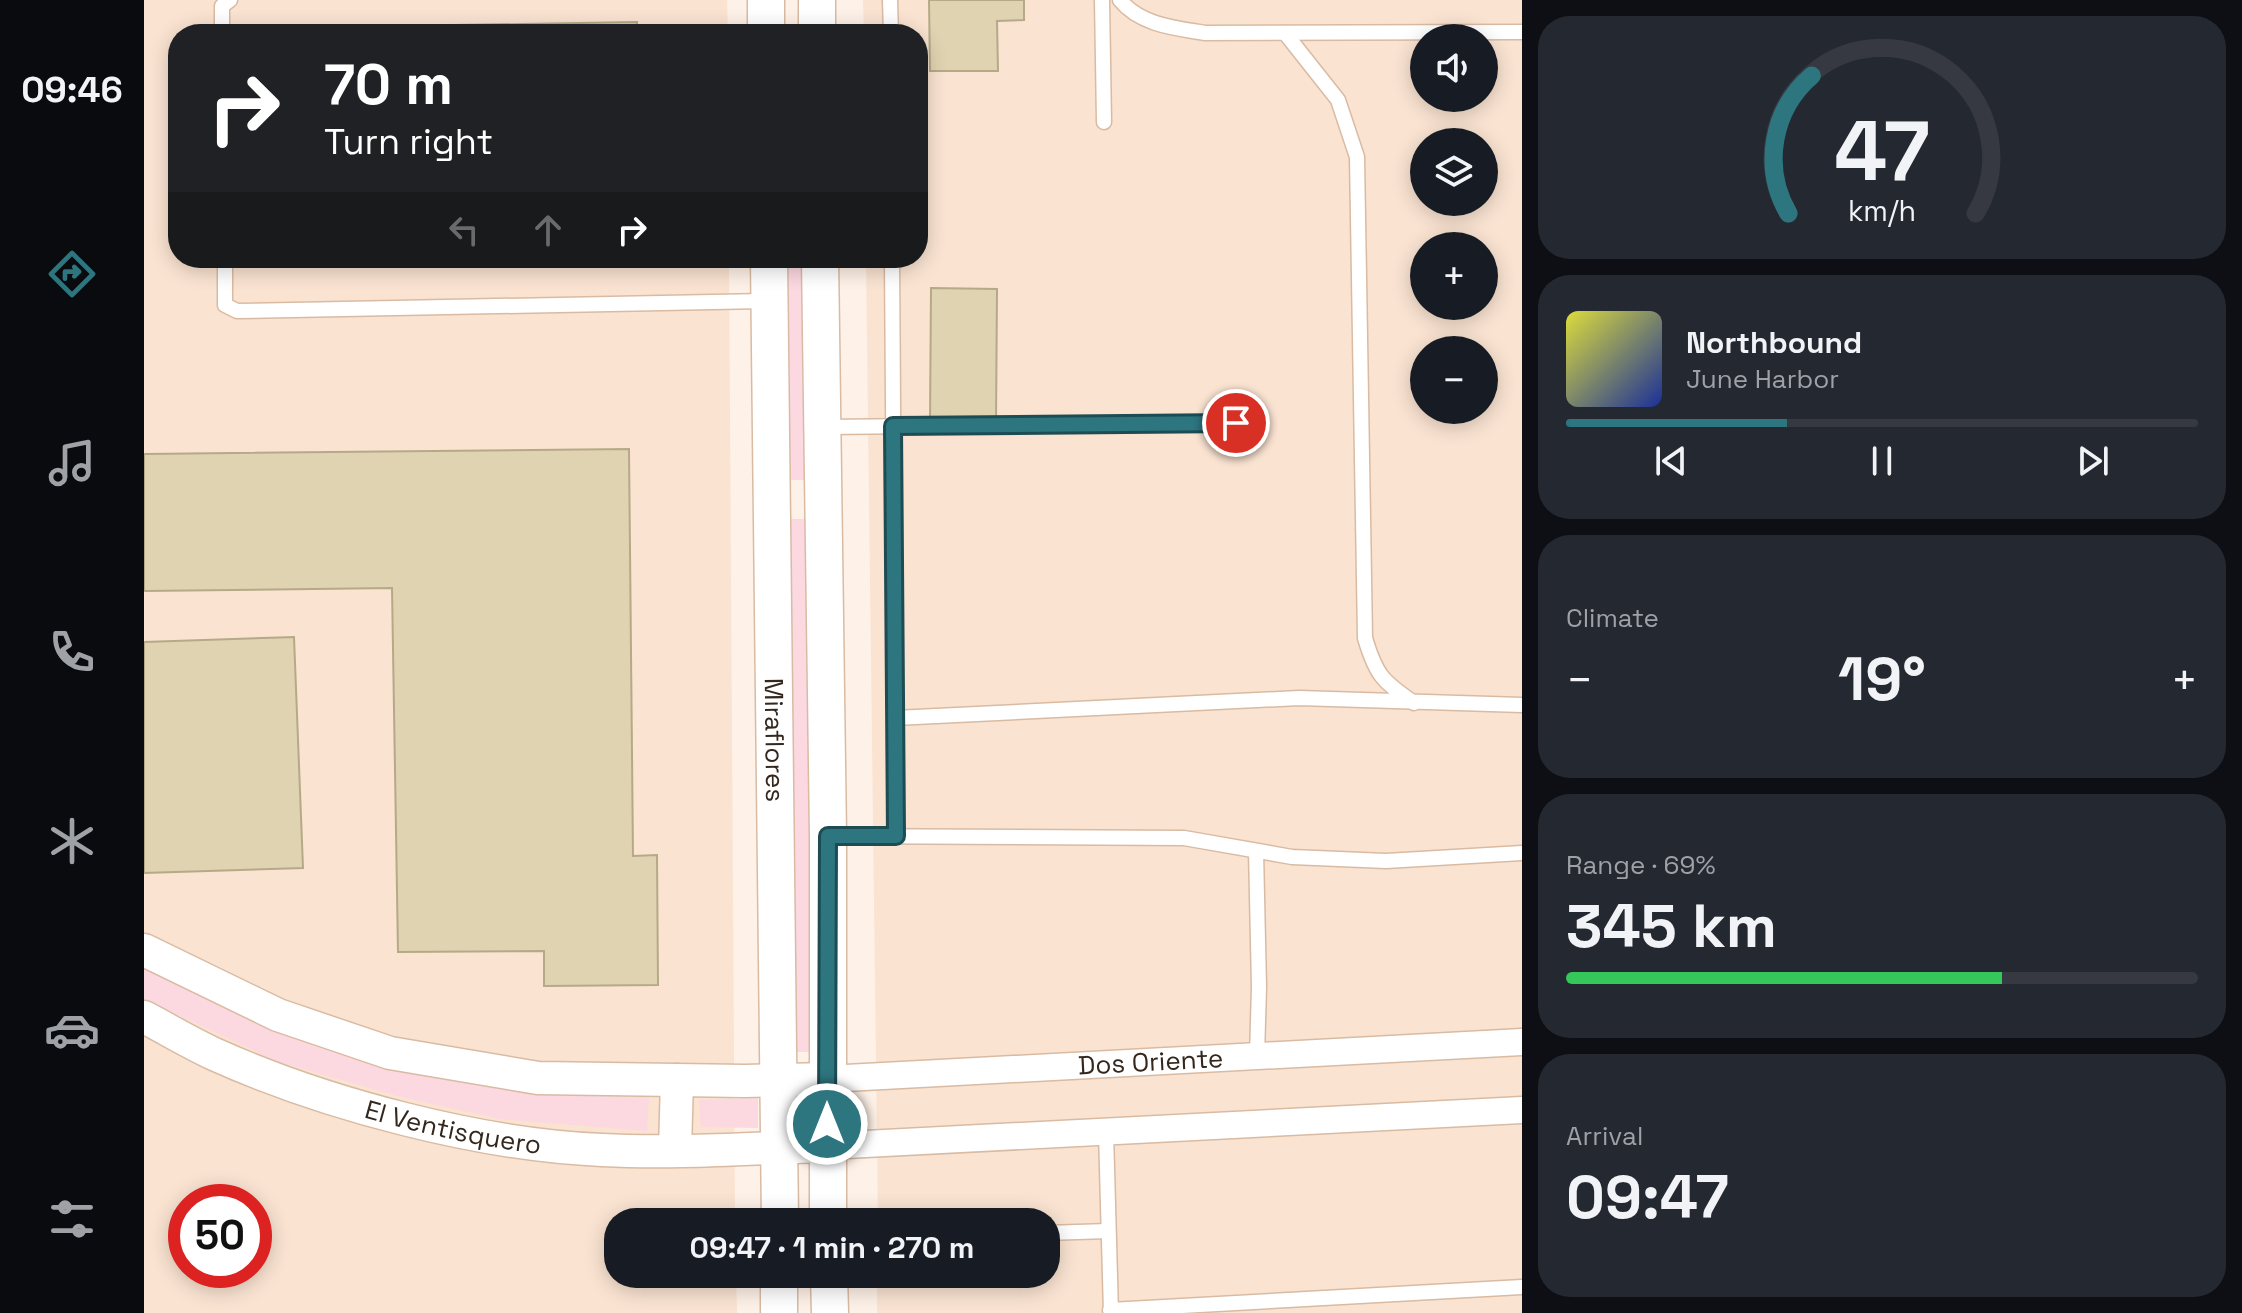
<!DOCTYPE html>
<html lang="en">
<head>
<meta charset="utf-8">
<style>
  :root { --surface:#171b24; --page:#242831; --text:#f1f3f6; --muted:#9ea1a6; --line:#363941; --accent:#2d757f }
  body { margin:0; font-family:"Space Grotesk",sans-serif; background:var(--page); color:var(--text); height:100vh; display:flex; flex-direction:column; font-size:30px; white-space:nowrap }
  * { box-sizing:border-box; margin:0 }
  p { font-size:26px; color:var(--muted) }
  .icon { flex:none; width:44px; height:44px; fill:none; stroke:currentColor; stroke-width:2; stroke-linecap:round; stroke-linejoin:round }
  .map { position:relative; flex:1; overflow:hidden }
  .details { display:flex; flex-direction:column; gap:16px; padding:16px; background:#0d0f14; width:720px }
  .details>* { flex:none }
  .hud { position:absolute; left:24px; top:24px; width:760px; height:244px; border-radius:32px; box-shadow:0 4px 20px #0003; background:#202124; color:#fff; overflow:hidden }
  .controls { position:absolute; left:1266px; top:24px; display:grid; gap:16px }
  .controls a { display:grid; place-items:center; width:88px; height:88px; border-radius:50%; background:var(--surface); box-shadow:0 4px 20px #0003; font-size:40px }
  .speed { position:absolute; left:24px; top:1184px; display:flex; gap:16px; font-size:40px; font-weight:700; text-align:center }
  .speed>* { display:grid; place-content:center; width:104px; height:104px; border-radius:50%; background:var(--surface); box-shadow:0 4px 20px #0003; line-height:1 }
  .speed .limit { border:12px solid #d22; background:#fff; color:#111 }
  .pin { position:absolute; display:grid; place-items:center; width:68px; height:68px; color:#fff; margin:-34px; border:4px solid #fff; border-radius:50%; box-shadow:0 2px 8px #0007 }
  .me { position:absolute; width:88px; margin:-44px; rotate:0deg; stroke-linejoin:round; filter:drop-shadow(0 0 6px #0008) }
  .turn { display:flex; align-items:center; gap:28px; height:168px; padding:0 24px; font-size:36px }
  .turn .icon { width:104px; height:104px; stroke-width:2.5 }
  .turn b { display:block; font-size:56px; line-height:68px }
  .lanes { display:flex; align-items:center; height:76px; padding:0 24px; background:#0003; justify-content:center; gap:40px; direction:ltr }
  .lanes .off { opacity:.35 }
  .big { font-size:60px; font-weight:700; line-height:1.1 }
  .details .card { flex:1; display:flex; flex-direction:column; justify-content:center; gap:12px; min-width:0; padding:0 28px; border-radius:32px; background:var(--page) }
  .details .dial { align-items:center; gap:0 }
  .dial svg { height:208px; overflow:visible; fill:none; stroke:var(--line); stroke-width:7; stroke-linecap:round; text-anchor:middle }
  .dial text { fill:var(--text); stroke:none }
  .song { display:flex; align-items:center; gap:24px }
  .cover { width:96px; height:96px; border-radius:12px; background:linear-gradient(135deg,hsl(60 70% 55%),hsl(230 70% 35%)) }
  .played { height:8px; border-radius:4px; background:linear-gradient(90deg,var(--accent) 35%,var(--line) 35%) }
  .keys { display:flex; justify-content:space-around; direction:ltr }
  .heat { display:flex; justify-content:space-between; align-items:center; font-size:44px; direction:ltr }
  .charge { height:12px; border-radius:6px; background:linear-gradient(90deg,#34c759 69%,var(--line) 0) }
  .trip { position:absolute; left:460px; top:1208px; width:456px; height:80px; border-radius:32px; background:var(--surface); box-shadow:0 4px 20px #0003; font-weight:700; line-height:80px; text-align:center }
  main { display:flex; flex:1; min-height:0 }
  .tab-bar { display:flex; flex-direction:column; width:144px; justify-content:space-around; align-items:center; background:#090b0e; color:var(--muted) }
  .tab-bar .icon { width:56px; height:56px }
  .tab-bar .current { color:var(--accent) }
  .tab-bar b { font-size:36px; color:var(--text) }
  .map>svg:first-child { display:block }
</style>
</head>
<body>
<main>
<nav class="tab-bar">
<b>09:46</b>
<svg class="icon current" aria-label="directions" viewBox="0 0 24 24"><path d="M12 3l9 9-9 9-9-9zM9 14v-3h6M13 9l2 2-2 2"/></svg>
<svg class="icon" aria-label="music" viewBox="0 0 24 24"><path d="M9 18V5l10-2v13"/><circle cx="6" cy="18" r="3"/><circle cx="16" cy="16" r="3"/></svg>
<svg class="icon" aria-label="phone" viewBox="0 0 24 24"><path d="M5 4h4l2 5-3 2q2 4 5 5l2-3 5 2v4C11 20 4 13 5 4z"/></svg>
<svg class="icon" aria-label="climate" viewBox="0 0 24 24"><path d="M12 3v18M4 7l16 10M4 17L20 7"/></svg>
<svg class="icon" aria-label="car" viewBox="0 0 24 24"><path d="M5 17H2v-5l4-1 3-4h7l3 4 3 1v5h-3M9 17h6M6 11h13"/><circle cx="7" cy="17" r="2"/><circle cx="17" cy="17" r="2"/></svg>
<svg class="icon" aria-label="filters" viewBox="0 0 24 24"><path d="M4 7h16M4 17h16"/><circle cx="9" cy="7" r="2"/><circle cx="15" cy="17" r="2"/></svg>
</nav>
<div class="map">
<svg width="1378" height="1313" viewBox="0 0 1378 1313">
  <rect width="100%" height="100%" fill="#fef1e7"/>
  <g fill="#fae3d1" fill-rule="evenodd">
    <path d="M0 0H583L584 34H34V258H585L591 1222H474V1274H592L593 1313H0ZM42 1202H110V1270H42Z"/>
    <path d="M719 0H1378V1313H733V1274H902V1222H734L722 258H774V34H720ZM1280 38H1340V98H1280ZM1280 142H1340V202H1280ZM1280 246H1340V306H1280ZM1280 350H1340V410H1280Z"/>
  </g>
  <g fill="#fcd8e1">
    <polygon points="633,258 663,258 665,480 634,480"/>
    <polygon points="636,519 662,519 668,1052 642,1052"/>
    <polygon points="0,964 357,1085 505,1097 503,1131 356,1119 253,1096 132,1061 0,999"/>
    <polygon points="614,1098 614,1128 557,1127 555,1100"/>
  </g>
  <g fill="#e0d3b1" stroke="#b6a988" stroke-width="2">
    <polygon points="785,0 880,0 880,20 853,21 854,71 786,71"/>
    <polygon points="493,22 493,34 192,34 192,27"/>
    <polygon points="787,288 853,289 852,422 786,421"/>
    <polygon points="485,449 489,856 513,855 514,985 400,986 400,951 254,952 248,588 0,591 0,454"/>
    <polygon points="150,637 159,868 0,873 0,642"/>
  </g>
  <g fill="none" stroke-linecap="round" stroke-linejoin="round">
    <g stroke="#d9bba3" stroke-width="17">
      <g id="service">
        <polyline points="746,0 747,34"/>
        <polyline points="958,0 960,122"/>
        <path d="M976 0C996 25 1031 28 1061 33L1378 32"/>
        <path d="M1141 33 1194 100 1213 157 1221 638C1232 675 1238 681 1270 703"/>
        <polyline points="78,34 78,6 86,0"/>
        <polyline points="81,258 81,305 93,311 624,301"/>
        <polyline points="748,258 752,836"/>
        <polyline points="681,427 1092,423"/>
        <polyline points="751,718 1155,698 1378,705"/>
        <polyline points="684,836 1040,838 1148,857 1242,861 1378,853"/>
        <polyline points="1112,851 1115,987 1113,1056"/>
        <polyline points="962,1132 967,1313"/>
        <polyline points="902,1233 964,1231"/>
        <polyline points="966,1310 1378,1287"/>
      </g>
    </g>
    <g stroke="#d9bba3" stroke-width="29">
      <g id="minor">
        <path id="s1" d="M683 1079 1378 1042"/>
        <polyline points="683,1146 1378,1110"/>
      </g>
    </g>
    <g stroke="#d9bba3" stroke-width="35">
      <g id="tertiary">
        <polyline points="0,950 134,1015 246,1053 394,1078 601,1081 683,1079"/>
        <path id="s2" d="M0 1017C23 1029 46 1043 70 1054 181 1104 336 1145 458 1150 533 1154 608 1148 683 1146"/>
        <polyline points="531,1150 533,1080"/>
      </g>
    </g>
    <g stroke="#d9bba3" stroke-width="39">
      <g id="secondary">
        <polyline points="622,0 622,34"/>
        <polyline points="673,0 673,34"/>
        <path id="s3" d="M625 258 636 1222"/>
        <polyline points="676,258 684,836 684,1222"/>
        <polyline points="685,1274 686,1313"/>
        <polyline points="635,1313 635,1274"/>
      </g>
    </g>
    <use href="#service" stroke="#fff" stroke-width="14"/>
    <use href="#minor" stroke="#fff" stroke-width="26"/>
    <use href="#tertiary" stroke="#fff" stroke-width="32"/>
    <use href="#secondary" stroke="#fff" stroke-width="36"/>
  </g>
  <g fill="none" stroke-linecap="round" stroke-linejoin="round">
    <g stroke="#1d4c53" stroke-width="20">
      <polyline id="route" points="683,1124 684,836 752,836 749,426 1092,423"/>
    </g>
    <use href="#route" stroke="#2d757f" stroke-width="14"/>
  </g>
  <g text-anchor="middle" stroke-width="6" stroke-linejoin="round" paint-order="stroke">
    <g font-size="26" fill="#33271e" stroke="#fef1e7">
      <text dy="9" stroke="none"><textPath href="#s3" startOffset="482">Miraflores</textPath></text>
      <text dy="9" stroke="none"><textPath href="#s1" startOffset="324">Dos Oriente</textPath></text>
      <text dy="9" stroke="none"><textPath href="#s2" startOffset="330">El Ventisquero</textPath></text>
    </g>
  </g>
</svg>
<div class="controls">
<a><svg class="icon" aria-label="sound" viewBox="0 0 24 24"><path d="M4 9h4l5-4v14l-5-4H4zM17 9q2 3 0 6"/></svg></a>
<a><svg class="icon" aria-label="layers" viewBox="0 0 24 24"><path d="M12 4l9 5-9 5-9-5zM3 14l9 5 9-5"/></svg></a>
<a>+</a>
<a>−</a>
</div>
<div class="speed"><div class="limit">50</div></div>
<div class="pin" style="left:1092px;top:423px;background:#d93025"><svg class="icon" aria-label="arrive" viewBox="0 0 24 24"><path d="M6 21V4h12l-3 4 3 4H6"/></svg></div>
<svg class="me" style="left:683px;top:1124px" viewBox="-20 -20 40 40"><circle r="17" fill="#2d757f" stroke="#fff" stroke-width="3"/><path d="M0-11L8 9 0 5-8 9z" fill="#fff"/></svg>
<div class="trip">09:47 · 1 min · 270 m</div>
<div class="hud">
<div class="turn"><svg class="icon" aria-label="right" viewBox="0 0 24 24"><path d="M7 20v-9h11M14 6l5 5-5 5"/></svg><div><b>70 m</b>Turn right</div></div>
<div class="lanes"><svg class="icon off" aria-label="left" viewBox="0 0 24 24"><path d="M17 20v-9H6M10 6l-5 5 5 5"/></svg><svg class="icon off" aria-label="ahead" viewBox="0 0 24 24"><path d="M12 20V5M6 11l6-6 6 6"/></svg><svg class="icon" aria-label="right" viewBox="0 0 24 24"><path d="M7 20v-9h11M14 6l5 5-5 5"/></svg></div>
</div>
</div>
<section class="details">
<div class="card dial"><svg viewBox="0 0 100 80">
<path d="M14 69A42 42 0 1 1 86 69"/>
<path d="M14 69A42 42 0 0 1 23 16" stroke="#2d757f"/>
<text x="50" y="56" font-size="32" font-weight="700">47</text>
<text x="50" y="72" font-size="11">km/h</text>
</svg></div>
<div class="card">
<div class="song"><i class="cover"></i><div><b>Northbound</b><p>June Harbor</p></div></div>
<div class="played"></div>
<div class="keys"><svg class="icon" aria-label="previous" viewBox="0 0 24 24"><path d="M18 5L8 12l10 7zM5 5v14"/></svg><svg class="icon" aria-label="pause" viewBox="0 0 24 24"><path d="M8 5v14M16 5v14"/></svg><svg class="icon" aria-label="next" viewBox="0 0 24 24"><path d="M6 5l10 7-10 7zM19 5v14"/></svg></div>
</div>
<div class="card"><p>Climate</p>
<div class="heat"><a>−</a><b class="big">19°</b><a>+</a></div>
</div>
<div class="card"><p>Range · 69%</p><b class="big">345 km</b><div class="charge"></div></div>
<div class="card"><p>Arrival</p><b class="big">09:47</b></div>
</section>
</main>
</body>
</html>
